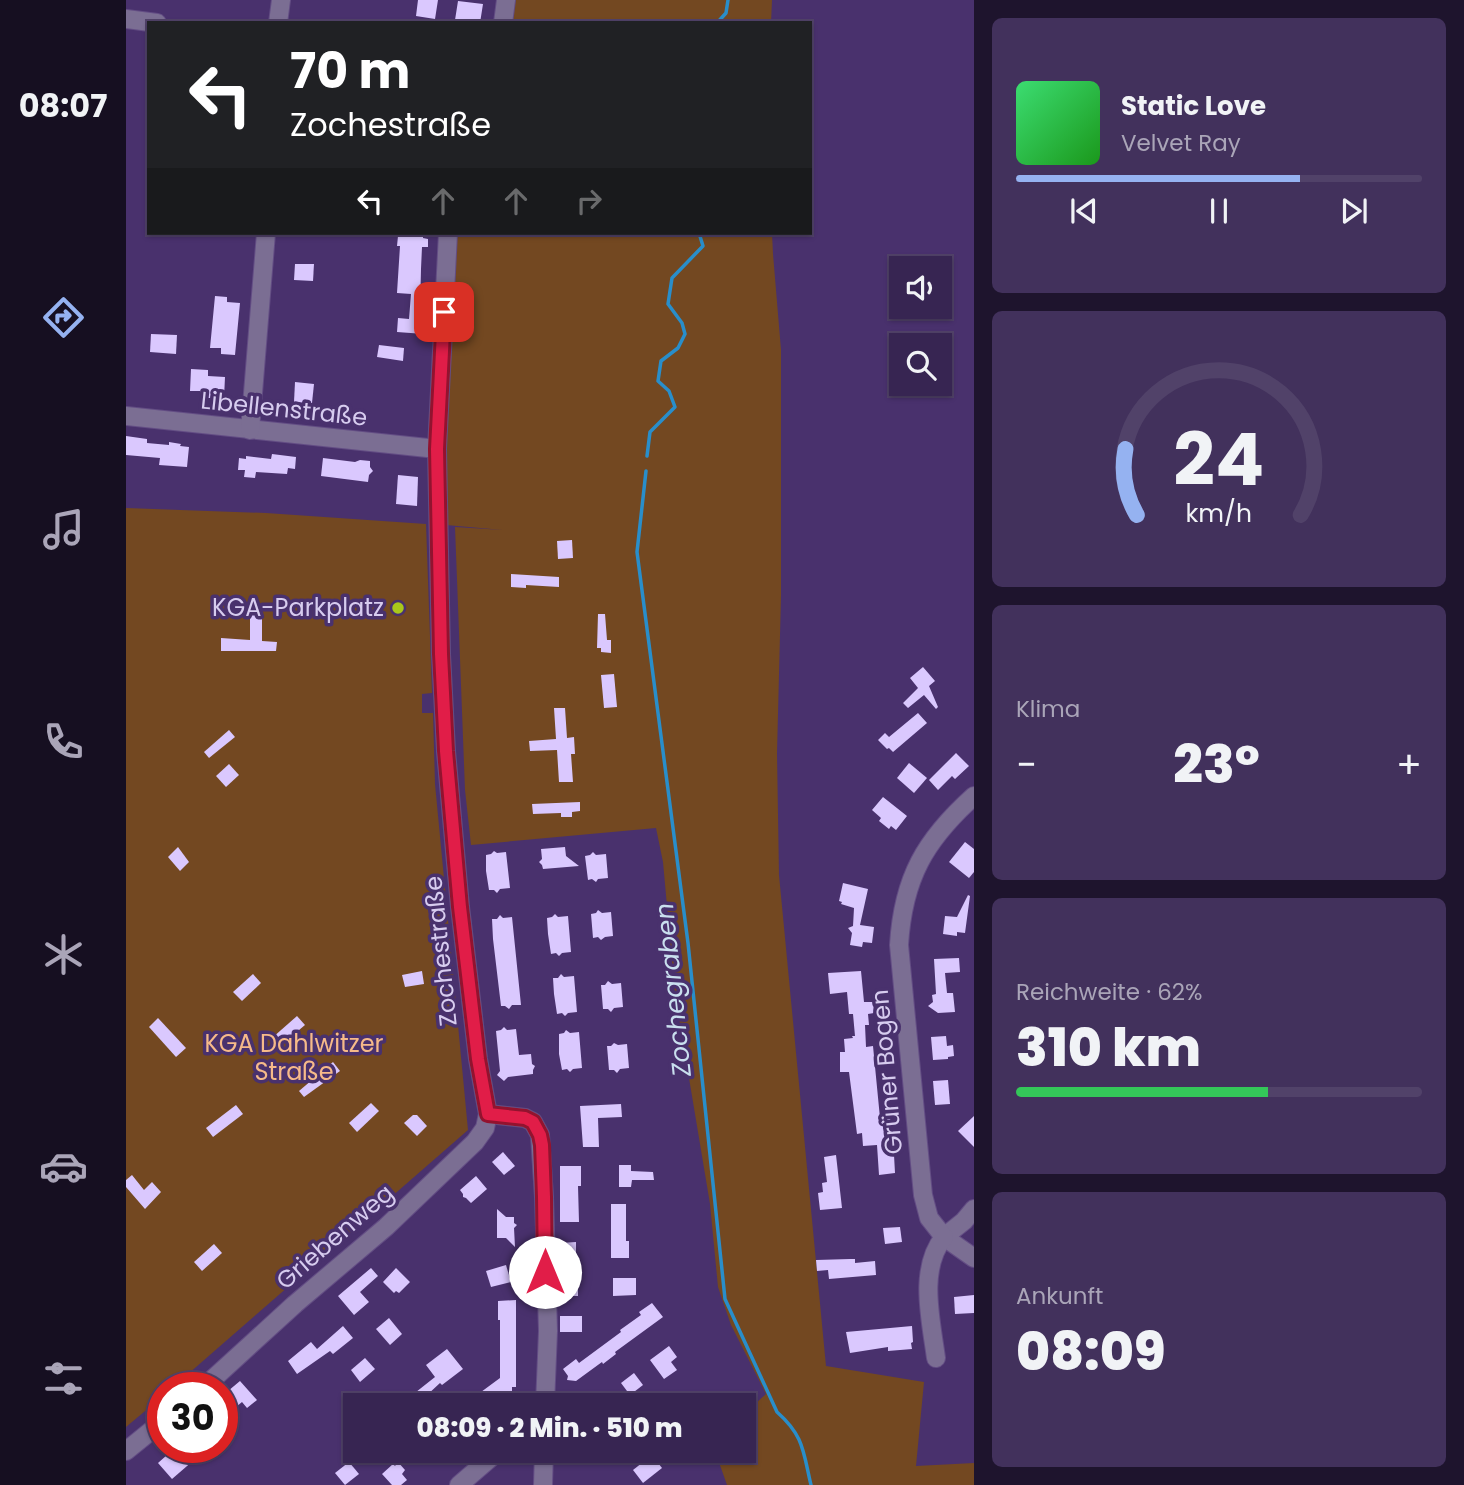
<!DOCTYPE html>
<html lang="de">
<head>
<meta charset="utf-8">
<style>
  :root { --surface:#372552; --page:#42315c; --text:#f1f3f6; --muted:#aaa5b8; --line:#514269; --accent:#95b2f1 }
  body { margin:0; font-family:Poppins,sans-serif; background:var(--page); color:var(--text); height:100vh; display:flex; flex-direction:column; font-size:26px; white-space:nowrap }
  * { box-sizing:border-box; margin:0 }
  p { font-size:23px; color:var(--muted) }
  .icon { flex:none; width:38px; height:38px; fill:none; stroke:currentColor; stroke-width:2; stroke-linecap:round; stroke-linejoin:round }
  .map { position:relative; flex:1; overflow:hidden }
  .panel { display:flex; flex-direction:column; gap:18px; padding:18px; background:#1e142d; width:490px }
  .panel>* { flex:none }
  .guide { position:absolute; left:21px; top:21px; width:665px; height:214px; border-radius:0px; box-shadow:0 2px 5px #0004,0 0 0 2px var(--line); background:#202124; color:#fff; overflow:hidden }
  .tools { position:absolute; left:763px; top:256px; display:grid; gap:14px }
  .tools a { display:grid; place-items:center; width:63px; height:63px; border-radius:0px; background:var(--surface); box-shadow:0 2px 5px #0004,0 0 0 2px var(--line); font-size:35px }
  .speed { position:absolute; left:21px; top:1372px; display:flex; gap:14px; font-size:35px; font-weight:700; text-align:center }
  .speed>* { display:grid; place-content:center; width:91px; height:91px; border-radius:50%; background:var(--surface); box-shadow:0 2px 5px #0004,0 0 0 2px var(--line); line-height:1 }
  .speed .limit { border:10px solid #d22; background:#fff; color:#111 }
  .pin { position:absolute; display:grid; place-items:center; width:60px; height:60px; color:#fff; margin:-30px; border-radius:14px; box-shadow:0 4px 10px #0006 }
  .me { position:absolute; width:77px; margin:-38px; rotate:0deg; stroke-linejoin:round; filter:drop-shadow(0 0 5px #0008) }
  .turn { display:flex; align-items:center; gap:24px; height:147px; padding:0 28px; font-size:32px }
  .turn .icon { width:91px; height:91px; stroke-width:2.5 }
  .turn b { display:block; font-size:49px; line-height:60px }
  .lanes { display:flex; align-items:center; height:66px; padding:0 28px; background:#0003; justify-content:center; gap:35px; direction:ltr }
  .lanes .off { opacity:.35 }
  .big { font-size:52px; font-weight:800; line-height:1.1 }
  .panel .card { flex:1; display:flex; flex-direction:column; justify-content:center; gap:10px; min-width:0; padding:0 24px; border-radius:10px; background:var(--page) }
  .panel .dial { align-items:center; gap:0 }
  .dial svg { height:182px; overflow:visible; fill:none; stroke:var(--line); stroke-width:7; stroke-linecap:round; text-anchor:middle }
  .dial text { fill:var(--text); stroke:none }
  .song { display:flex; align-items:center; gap:21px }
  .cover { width:84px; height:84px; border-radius:10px; background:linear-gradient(135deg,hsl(140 70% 55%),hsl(120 70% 35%)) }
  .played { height:7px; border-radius:4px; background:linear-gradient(90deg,var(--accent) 70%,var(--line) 70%) }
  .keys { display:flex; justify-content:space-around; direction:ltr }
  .heat { display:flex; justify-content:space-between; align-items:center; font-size:38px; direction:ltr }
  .charge { height:10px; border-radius:5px; background:linear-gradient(90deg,#34c759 62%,var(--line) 0) }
  .trip { position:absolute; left:217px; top:1393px; width:413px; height:70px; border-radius:0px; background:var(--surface); box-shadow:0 2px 5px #0004,0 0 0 2px var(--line); font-weight:800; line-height:70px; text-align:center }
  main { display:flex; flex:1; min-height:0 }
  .tab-bar { display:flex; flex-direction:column; width:126px; justify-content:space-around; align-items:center; background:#160f21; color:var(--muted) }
  .tab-bar .icon { width:49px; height:49px }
  .tab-bar .active { color:var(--accent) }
  .tab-bar b { font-size:32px; color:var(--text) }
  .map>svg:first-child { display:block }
</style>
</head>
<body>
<main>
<nav class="tab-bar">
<b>08:07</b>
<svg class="icon active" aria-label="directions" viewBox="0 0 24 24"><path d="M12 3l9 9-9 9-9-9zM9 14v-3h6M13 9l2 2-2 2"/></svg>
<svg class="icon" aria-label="music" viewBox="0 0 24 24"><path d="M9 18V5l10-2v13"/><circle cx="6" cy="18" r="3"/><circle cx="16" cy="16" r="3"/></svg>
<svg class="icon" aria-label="phone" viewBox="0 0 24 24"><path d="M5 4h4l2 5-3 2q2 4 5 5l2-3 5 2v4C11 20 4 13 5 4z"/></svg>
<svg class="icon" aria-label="climate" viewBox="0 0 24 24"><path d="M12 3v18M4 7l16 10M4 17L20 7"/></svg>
<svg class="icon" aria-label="car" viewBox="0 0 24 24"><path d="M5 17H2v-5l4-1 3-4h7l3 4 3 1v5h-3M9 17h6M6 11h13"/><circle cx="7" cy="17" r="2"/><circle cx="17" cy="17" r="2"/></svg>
<svg class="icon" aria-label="filters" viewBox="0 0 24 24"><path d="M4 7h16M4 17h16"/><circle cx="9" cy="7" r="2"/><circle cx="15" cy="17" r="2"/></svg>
</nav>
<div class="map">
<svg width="848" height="1485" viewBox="0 0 848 1485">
  <rect width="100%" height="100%" fill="#49316d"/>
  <g fill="#734821">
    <polygon points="386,0 646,0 645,23 383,23"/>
    <polygon points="328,233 646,233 647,254 655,350 655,596 651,753 653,875 700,1366 798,1382 790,1466 848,1463 848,1485 601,1485 589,1451 618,1451 618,1414 640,1394 605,1325 592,1287 584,1204 549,994 537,862 530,828 345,845 339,790 329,527 377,530 320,525 317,454"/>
    <polygon points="0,508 140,513 300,524 306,693 296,694 296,713 307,713 309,784 342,1130 46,1388 37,1388 37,1396 0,1427"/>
  </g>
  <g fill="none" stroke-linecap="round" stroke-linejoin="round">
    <g stroke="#298eca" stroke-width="3.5">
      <polyline points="591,23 600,13 602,0"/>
      <polyline points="521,456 524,432 549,407 543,391 532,381 535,361 552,348 559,334 556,323 542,304 546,278 577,246 573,233"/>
      <path d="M520 471 511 552 562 943 599 1299 651 1412C678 1436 677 1451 685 1485"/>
    </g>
  </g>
  <g fill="#dac8fe">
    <polygon points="292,0 312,0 309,19 290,16"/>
    <polygon points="332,1 357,4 354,23 336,23 335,21 329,20"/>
    <polygon points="275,233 297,233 297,238 302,239 302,247 296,247 295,269 294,311 300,311 298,334 271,332 272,318 283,319 285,294 271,293 274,246 271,246 272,236 275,236"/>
    <polygon points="169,264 188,264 187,281 168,280"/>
    <polygon points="89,296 101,297 101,302 114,303 109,355 95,354 95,348 84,348"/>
    <polygon points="25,334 51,335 50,354 24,352"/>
    <polygon points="253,345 278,348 277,361 251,357"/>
    <polygon points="65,369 82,370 82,376 99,377 98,398 81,398 81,395 74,394 74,391 64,391"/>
    <polygon points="169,382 188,384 186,403 168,402"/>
    <polygon points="0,436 21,439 21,443 43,445 43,442 55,444 54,446 63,447 61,467 33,465 34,458 0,455"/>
    <polygon points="146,454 170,457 169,469 162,468 161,474 130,472 129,478 118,477 119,470 112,470 113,458 120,459 120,456 145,459"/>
    <polygon points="197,458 229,462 234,460 244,461 244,467 247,471 243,475 242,482 195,476"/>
    <polygon points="272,475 292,477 291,506 270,504"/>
    <polygon points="446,540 447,558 432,559 431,541"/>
    <polygon points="385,574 433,577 433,587 400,585 400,588 385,587"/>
    <polygon points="124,611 136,611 136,641 151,642 150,651 95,651 95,638 124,640"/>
    <polygon points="472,614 479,614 481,640 485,640 485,653 475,652 475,648 471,648"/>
    <polygon points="797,667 809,681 803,686 812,707 810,709 798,695 782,708 777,703 792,688 784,678"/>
    <polygon points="488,674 491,707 478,708 475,675"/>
    <polygon points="428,708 439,708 441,738 448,737 449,754 445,754 447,782 433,782 431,750 404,751 403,741 430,739"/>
    <polygon points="792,713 801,723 767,752 763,748 761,749 752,740 759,733 763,737"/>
    <polygon points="103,730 109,737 83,758 78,752"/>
    <polygon points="830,753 843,766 829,779 826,776 812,790 803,780"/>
    <polygon points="783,763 801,778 788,793 771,778"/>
    <polygon points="103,764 113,775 100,787 90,776"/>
    <polygon points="757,797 781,816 770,830 765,826 763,829 753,821 755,818 746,810"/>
    <polygon points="454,802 454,811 446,812 446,817 435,817 435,813 407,814 406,804"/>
    <polygon points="839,842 848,849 848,872 843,878 823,862"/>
    <polygon points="52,847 63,862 54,871 42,857"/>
    <polygon points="439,847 440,856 453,866 417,869 416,865 413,862 416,859 415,849"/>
    <polygon points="368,851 371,853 380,852 384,888 374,889 371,893 368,890 363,890 360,871 360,855 365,854"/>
    <polygon points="467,852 470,855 480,854 482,878 472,879 470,882 466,879 462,880 459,856 464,855"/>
    <polygon points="717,883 742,889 734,925 748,927 746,943 737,942 736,947 724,945 726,933 722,928 727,926 728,908 715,904 716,902 713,901"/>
    <polygon points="842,895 844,896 839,933 831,932 831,936 817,934 819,916 831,917"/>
    <polygon points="472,910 476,913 485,912 487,936 479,937 475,940 472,937 467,938 465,914 470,913"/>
    <polygon points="429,914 432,917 442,916 445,952 436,953 433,956 430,953 425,954 422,934 421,918 426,917"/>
    <polygon points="374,915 377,918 386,917 395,1005 386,1005 383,1009 379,1006 375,1006 367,939 366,919 371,919"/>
    <polygon points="833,958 834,972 819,973 821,993 827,993 829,1012 812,1013 802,1006 807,1002 806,995 810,994 808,959"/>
    <polygon points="296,971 298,984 279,987 276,975"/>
    <polygon points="735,971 738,1002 747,1002 748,1013 742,1014 743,1025 739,1025 740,1047 747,1046 754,1118 764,1117 765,1129 761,1129 763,1156 768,1155 769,1173 753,1175 751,1145 737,1146 736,1133 731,1134 723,1072 714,1072 714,1052 719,1052 718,1039 727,1038 726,1036 729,1036 727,1014 723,1014 721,992 704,994 702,973"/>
    <polygon points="127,974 135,983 116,1001 107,992"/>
    <polygon points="435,974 438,977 448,976 451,1012 442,1013 439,1016 436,1013 431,1014 428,994 427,978 432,978"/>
    <polygon points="482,981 486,984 495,983 497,1007 488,1008 485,1012 482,1009 477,1009 475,985 479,985"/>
    <polygon points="171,1016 179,1025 154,1046 146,1038"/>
    <polygon points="32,1018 60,1048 50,1057 23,1027"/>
    <polygon points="378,1027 381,1030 390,1029 393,1055 405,1054 406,1064 409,1066 407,1070 407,1074 382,1077 378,1081 371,1075 374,1071 370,1031 375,1030"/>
    <polygon points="440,1030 444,1033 453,1032 456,1068 447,1069 444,1072 441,1069 436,1070 433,1054 433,1034 438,1033"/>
    <polygon points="820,1036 821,1046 827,1045 828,1056 822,1057 822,1059 807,1060 805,1037"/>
    <polygon points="488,1043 492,1045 501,1044 503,1068 494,1069 491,1073 488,1070 483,1070 481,1046 485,1046"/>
    <polygon points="207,1062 214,1071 178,1097 173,1091"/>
    <polygon points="822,1080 824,1104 809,1105 807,1081"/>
    <polygon points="245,1103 253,1111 231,1132 223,1123"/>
    <polygon points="495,1104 496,1117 472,1118 473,1147 457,1147 454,1106"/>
    <polygon points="110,1105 117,1114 87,1137 80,1128"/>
    <polygon points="287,1115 291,1115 301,1126 291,1136 278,1123"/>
    <polygon points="848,1116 848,1147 832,1131"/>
    <polygon points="377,1152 389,1166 378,1175 366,1162"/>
    <polygon points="710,1155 716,1208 694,1210 692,1193 697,1192 696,1183 701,1182 698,1157"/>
    <polygon points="493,1165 505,1165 505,1171 527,1172 528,1180 506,1180 505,1187 493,1187"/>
    <polygon points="434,1166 455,1166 455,1186 452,1186 453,1222 434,1222"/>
    <polygon points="6,1175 18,1190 26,1182 35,1192 19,1209 0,1187 0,1180"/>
    <polygon points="350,1176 361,1189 345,1203 340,1198 337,1197 337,1194 334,1190"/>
    <polygon points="485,1204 500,1204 500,1241 503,1241 503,1258 485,1258"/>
    <polygon points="371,1209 380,1217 388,1217 388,1223 391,1225 388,1228 389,1247 380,1238 371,1238"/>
    <polygon points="774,1227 776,1242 759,1244 757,1228"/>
    <polygon points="450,1242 450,1259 434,1259 434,1243"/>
    <polygon points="88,1244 96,1253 76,1271 68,1262"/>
    <polygon points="724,1259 729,1259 729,1263 749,1261 750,1275 703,1279 702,1270 691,1271 690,1260"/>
    <polygon points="380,1265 385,1282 365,1287 360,1271"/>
    <polygon points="245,1268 252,1276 234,1292 243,1302 228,1315 212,1296"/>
    <polygon points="270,1268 284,1282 273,1293 270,1291 268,1293 257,1282"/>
    <polygon points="487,1278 510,1278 510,1295 487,1296"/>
    <rect x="434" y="1280" width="18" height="16"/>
    <polygon points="848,1295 848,1313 829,1314 828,1297"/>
    <polygon points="390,1300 390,1387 386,1387 386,1391 364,1392 374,1405 342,1405 359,1392 355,1392 374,1378 374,1320 372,1320 372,1301"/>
    <polygon points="526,1303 537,1317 489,1352 490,1354 477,1364 476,1362 450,1381 441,1380 442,1376 437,1369 450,1359 453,1363 495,1332 494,1330 515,1315 513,1312"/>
    <rect x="434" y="1316" width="22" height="16"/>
    <polygon points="263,1318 276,1334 264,1345 250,1329"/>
    <polygon points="217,1326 227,1338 207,1354 204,1351 171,1374 162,1361 185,1342 191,1349"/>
    <polygon points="786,1326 787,1342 785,1343 786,1349 762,1351 762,1347 724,1353 720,1332"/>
    <polygon points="543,1346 551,1357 545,1362 551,1370 538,1379 524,1360"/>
    <polygon points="321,1349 337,1369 316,1385 314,1383 300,1396 307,1405 292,1405 285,1396 309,1377 300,1365"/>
    <polygon points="239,1358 249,1369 234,1382 225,1370"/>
    <polygon points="508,1373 517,1385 504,1395 495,1383"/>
    <polygon points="114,1381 131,1400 121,1408 116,1402 104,1412 96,1403 96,1396"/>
    <polygon points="50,1447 83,1447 46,1479 32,1463"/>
    <polygon points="526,1455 536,1468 517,1483 507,1470"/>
    <polygon points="223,1462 233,1474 219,1485 209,1473"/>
    <polygon points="272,1462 279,1470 276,1474 281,1480 275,1485 266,1485 256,1474 267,1464 269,1466"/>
  </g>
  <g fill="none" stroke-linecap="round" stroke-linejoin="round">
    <g stroke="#634d84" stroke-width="20">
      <g id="minor">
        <polyline points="0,19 31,23"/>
        <polyline points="152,23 155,0"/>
        <polyline points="377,23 380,0"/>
        <polyline points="0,416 311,449"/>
        <polyline points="124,430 140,233"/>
        <polyline points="362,1114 399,1118 407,1122 414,1135 418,1197 422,1331 419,1405"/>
        <polyline points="848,1209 838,1221 818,1237 848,1258"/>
        <path d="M810 1358C805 1320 792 1269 818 1237L803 1218 797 1195 773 945C777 878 799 840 848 796"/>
        <polyline points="77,1388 169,1304 260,1227 349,1142 359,1128 362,1114 352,1059 334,907 320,751 315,654 311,449 322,233"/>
        <polyline points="0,1451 37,1421"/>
        <polyline points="333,1485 369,1454 375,1451"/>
        <polyline points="417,1485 418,1451"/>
      </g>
    </g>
    <use href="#minor" stroke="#7b6e93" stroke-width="18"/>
  </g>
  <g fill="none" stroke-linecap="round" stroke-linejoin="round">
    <g stroke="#92132f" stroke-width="18">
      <polyline id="route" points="318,312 311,449 315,654 320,751 334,907 352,1059 362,1114 399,1118 407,1122 414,1135 416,1145 418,1197 419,1272"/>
    </g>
    <use href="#route" stroke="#e11d48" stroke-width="12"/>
  </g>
  <circle fill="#a9c71b" stroke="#49316d" stroke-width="2.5" cx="272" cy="608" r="7"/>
  <g text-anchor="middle" stroke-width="7" stroke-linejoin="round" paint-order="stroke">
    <g font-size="24" fill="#d7ccef" stroke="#49316d">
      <text transform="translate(158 409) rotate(6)" y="8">Libellenstraße</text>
      <text transform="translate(315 951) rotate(-96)" y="8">Zochestraße</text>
      <text transform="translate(761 1072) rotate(-95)" y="8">Grüner Bogen</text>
      <text transform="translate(209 1237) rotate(-41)" y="8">Griebenweg</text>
    </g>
    <g font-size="24" fill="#d7ccef" stroke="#49316d" text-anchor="end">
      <text x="258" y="616">KGA-Parkplatz</text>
    </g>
    <g font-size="24" fill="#f6ba89" stroke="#49316d">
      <text x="168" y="1052">KGA Dahlwitzer<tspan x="168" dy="28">Straße</tspan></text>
    </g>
    <g font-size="26" font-style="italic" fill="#c9dfee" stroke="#49316d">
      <text transform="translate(547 990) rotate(-96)" y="9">Zochegraben</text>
    </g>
  </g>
</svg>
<div class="tools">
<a><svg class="icon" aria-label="sound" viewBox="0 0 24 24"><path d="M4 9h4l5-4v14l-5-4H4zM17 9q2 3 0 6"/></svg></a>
<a><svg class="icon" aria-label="search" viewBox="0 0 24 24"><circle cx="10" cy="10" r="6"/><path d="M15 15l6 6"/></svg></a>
</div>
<div class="speed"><div class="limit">30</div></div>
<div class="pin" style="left:318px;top:312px;background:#d93025"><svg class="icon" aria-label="arrive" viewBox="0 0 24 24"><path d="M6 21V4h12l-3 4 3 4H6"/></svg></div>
<svg class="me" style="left:419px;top:1272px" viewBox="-20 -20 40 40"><circle r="19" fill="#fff"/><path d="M0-13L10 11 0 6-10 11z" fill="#e11d48"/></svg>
<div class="trip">08:09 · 2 Min. · 510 m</div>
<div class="guide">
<div class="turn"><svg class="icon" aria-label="left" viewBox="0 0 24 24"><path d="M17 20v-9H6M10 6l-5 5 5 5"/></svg><div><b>70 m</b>Zochestraße</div></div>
<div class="lanes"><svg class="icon" aria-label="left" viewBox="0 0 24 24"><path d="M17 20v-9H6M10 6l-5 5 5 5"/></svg><svg class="icon off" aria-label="ahead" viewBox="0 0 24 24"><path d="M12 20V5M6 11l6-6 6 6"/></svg><svg class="icon off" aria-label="ahead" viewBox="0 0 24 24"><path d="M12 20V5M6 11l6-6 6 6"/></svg><svg class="icon off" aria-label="right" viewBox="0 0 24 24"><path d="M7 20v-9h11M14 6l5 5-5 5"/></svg></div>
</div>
</div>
<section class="panel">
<div class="card">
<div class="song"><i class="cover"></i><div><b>Static Love</b><p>Velvet Ray</p></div></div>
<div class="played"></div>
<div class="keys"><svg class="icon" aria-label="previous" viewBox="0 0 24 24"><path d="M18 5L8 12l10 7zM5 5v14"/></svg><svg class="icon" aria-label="pause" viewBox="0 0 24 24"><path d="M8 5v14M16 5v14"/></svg><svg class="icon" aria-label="next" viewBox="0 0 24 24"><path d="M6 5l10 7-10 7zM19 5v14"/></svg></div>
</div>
<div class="card dial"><svg viewBox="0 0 100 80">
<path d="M14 69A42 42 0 1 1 86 69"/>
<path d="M14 69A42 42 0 0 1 9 40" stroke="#95b2f1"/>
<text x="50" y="56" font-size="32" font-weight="700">24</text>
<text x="50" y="72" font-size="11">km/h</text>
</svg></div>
<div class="card"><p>Klima</p>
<div class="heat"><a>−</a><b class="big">23°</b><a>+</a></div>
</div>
<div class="card"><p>Reichweite · 62%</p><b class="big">310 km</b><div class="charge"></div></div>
<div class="card"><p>Ankunft</p><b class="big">08:09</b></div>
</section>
</main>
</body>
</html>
